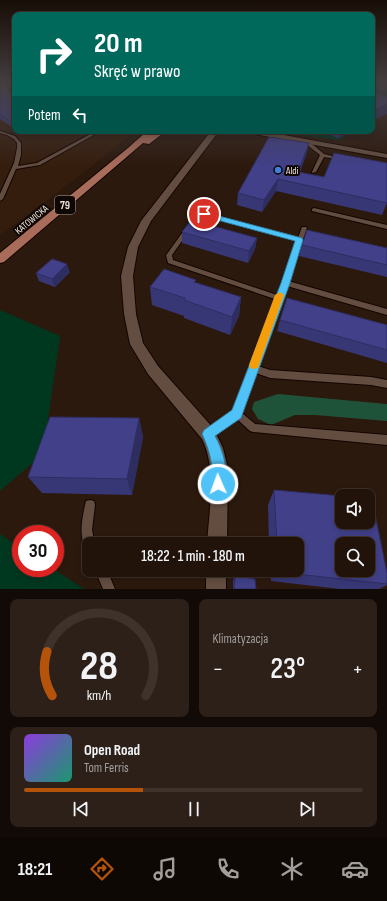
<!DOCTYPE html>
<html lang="pl">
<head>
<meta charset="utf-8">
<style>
  :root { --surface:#21130a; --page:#2d2018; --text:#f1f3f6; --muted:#a29e9c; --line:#3e322b; --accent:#b45309 }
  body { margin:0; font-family:"Sofia Sans Condensed",sans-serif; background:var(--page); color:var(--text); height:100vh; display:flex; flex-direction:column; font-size:15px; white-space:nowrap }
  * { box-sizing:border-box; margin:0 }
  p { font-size:13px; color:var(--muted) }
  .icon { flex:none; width:22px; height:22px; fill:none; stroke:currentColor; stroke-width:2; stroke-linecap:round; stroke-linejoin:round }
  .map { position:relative; height:589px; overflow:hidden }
  .sheet { display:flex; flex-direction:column; gap:10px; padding:10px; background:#120a06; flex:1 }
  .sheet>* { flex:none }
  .top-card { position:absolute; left:12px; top:12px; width:363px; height:122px; border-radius:8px; box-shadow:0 2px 6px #0003,0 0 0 1px var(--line); background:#00695c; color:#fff; overflow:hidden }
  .buttons { position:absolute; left:335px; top:489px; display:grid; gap:8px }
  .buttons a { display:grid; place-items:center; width:40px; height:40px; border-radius:8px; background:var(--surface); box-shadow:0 2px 6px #0003,0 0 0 1px var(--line); font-size:20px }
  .speed { position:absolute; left:12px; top:525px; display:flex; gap:8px; font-size:20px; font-weight:700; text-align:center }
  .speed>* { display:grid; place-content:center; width:52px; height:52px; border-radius:50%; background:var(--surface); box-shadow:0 2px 6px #0003,0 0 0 1px var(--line); line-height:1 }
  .speed .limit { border:6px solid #d22; background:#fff; color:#111 }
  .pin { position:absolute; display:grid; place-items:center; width:34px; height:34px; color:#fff; margin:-17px; border:2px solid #fff; border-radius:50%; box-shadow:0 1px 4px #0007 }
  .me { position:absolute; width:44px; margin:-22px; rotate:358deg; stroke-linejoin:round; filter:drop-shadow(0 0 3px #0008) }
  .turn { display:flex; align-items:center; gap:14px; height:84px; padding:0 16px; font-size:18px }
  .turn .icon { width:52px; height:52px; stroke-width:2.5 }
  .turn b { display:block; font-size:28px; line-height:34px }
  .then { display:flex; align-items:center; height:38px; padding:0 16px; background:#0003; gap:8px; font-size:15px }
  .big { font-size:30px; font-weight:600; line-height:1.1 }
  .sheet .card { flex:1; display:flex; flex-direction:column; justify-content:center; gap:6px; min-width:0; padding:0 14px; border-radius:8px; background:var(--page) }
  .sheet .dial { align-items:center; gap:0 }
  .dial svg { height:104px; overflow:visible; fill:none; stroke:var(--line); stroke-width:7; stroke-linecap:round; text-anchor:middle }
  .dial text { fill:var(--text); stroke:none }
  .song { display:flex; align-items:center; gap:12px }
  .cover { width:48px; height:48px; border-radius:6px; background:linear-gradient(135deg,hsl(270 70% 55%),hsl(160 70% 35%)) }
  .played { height:4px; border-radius:2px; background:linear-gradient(90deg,var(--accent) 35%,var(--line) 35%) }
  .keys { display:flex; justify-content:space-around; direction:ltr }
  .heat { display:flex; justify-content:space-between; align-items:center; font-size:22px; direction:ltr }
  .sheet .tiles { flex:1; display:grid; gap:10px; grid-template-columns:1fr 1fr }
  .card:last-child { grid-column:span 2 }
  .trip { position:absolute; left:82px; top:537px; width:222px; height:40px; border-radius:8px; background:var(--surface); box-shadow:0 2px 6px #0003,0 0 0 1px var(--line); font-weight:600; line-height:40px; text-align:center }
  .dock { display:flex; height:64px; justify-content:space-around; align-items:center; background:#0d0804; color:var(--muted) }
  .dock .icon { width:28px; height:28px }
  .dock .on { color:var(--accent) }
  .dock b { font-size:18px; color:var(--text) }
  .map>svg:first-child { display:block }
</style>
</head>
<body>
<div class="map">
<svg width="387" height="589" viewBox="0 0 387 589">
  <rect width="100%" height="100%" fill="#2c190d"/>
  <polygon fill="#351d0d" points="0,84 15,84 15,131 135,131 88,169 0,235"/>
  <g fill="#00371f">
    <polygon points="372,84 378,84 387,88 387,107 372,119"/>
    <polygon points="270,131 353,131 339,140"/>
    <polygon points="0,310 60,336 43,454 0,491"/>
    <polygon points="0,534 21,548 21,568 52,568 84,589 0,589"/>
  </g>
  <polygon fill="#1f5339" points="278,394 387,404 387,421 315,415 295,415 271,425 258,419 252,409 254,402"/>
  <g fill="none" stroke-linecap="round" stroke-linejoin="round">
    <g stroke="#130400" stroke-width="2">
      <g id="lane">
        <polygon points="0,131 15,136 21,143 21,155 18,166 37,163 96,131 101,131 40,165 16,169 3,199 0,201 0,194 14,163 17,148 17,143 14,139 7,135 0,133"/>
        <polygon points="302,139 306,139 324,154 344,159 342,160 324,157 316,172 312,173 312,172 320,155 302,141"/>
        <polygon points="314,208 387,225 387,229 312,211 312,209"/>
        <path d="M204 212 298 238 302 227H306L307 228 288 281 387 309V315L287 286 258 366 270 370 371 377 387 380V388L371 385 270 378 256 373 242 413 255 424 387 435V445L253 432 250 431 237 419 211 437 208 439 205 437 203 434 205 431 233 411 275 299 168 263 166 255 167 254 195 215ZM204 216 296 241 277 295 173 260 172 255 199 217Z"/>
        <path d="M90 500 94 501 95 505 92 530 95 544H89V550L85 548C79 533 82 520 85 505L86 501Z"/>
        <polygon points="95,570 107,570 115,589 103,589"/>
      </g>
    </g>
    <g stroke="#130400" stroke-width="2">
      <g id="street">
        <path d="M211 131H219L151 221 138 247 133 276 136 314 143 343 158 366 214 429 223 448 228 468 227 544H207C209 512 217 469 202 439L148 374 130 344 124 314 121 276 128 247 141 221Z"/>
        <polygon points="245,131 262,131 387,154 387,158 249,133"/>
        <rect x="206" y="570" width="20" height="19"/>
      </g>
    </g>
    <g stroke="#130400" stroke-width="2">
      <polygon id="primary" points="147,131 155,131 150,136 157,131 166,131 149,144 143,143 4,262 0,263 0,253 128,148"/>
    </g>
    <use href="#lane" fill="#634d40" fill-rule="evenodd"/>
    <use href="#street" fill="#634d40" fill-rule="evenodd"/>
    <use href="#primary" fill="#aa6c5a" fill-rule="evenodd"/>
  </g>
  <g fill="#383776">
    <polygon points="0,84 11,93 15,92 15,129 0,119"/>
    <polygon points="321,131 352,131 338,138"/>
    <polygon points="309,143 306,155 300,172 324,177 387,163 387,203 382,215 276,191 262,212 237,205 238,193"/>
    <polygon points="182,232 257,238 255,249 248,263 182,243"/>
    <polygon points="302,245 387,248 387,277 299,256"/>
    <polygon points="70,272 55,287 39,281 36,273"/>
    <polygon points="196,283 241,297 239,316 230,335 184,318 184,316 152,305 150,287"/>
    <polygon points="280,320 387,325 387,363 277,331"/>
    <polygon points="139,418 143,437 132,495 42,493 28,477"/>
    <polygon points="274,490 387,584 387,585 379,589 340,589 271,581 270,570 297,570 297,544 269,544 268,505"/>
    <polygon points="235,576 256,589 233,589 233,580"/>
  </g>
  <g fill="#2e2d60">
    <polygon points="387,104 387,114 372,121 372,111"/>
    <polygon points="339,131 352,131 338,138"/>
    <polygon points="309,143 306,155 296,184 298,172"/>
    <polygon points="278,179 276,191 262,212 264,200"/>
    <polygon points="257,238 255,249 248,263 249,251"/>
    <polygon points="67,264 70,272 55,287 52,279"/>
    <polygon points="241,297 239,316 230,335 232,317"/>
    <polygon points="139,418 143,437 132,495 127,479"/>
  </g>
  <g fill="#414089" stroke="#2e2d60" fill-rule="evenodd">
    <polygon points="0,84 2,84 11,93 15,92 15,124 0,114"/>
    <polygon points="372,93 387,97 387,104 372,111"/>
    <polygon points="269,137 309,143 298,172 324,177 334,153 387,163 387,203 278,179 264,200 238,193"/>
    <polygon points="191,220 257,238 249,251 182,232"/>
    <polygon points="307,230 387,248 387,265 302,245"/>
    <polygon points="52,259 67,264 52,279 36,273"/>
    <polygon points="164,269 196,280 194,282 241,297 232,317 184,300 185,298 150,287"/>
    <polygon points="287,298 387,325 387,350 280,320"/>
    <polygon points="50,417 139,418 127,479 28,477"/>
    <path d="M274 490 342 496V522H368V499H372L387 573V584L278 572V570H297V544H277ZM342 544H368V570H342Z"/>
    <polygon points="235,576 255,579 256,589 234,589"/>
  </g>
  <linearGradient id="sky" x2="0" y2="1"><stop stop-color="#180e07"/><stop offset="0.5" stop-color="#453e40"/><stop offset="1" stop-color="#453e40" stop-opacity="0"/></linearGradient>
  <rect width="387" height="167" fill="url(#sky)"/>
  <path fill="#4fc3f7" stroke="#337fa1" d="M204 212 302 238 303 240 290 283 241 418 215 436C223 450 230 472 223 488L218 490 214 488C211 482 213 476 212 469 211 456 207 445 202 434L204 430 232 410 281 283 295 241 202 216V213Z"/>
  <polygon fill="#f59e0b" points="280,292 284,295 259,365 258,368 254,369 250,368 249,365 275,295"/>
  <circle fill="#3f7fe0" stroke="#0e0703" stroke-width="1.5" cx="278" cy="170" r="4"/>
  <g text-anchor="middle" stroke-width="4" stroke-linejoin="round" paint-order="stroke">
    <g font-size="10" fill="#f0e3db" stroke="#0e0703" text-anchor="start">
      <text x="286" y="174">Aldi</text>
    </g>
    <g font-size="10" fill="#f0e3db" stroke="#0e0703">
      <text transform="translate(31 219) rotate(-40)" y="4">KATOWICKA</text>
    </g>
    <rect fill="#0e0703" stroke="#aca19a" stroke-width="1" x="55" y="196" width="20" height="18" rx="3"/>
    <g font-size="11" font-weight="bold" fill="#f0e3db">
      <text x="65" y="209">79</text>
    </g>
  </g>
</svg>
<div class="buttons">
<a><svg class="icon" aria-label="sound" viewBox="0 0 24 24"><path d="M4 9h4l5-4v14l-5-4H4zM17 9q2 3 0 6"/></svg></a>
<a><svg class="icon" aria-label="search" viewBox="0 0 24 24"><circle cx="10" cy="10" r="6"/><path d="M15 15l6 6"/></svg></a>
</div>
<div class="speed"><div class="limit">30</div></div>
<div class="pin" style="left:204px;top:214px;background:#d93025"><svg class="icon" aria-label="arrive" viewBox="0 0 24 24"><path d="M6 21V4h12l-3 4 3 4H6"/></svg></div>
<svg class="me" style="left:218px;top:484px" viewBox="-20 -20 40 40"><circle r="17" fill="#4fc3f7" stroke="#fff" stroke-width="3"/><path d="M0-11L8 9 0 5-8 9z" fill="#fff"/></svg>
<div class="trip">18:22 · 1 min · 180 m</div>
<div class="top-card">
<div class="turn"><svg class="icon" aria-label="right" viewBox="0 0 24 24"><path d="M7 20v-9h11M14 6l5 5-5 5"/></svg><div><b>20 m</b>Skręć w prawo</div></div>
<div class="then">Potem<svg class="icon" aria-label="left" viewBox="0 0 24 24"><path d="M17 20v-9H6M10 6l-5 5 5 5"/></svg></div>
</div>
</div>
<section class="sheet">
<div class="tiles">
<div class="card dial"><svg viewBox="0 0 100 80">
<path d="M14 69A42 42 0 1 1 86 69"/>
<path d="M14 69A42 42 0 0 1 10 35" stroke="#b45309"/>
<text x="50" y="56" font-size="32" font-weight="700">28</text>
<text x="50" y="72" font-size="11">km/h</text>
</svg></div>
<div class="card"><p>Klimatyzacja</p>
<div class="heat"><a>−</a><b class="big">23°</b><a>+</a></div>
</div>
<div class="card">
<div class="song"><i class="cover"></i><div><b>Open Road</b><p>Tom Ferris</p></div></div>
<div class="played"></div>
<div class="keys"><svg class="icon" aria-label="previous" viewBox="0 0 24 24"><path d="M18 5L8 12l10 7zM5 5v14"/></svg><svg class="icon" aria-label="pause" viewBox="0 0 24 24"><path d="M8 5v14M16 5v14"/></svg><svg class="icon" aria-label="next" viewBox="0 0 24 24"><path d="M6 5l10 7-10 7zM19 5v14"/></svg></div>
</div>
</div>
</section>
<nav class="dock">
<b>18:21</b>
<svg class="icon on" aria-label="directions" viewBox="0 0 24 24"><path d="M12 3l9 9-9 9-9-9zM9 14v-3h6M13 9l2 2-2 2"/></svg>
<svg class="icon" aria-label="music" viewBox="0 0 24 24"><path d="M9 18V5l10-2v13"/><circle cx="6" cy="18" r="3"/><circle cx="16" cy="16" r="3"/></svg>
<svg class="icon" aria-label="phone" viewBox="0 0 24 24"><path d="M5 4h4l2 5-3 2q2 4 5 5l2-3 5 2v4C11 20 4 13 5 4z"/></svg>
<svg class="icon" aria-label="climate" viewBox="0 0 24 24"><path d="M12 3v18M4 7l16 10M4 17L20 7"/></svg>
<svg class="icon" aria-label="car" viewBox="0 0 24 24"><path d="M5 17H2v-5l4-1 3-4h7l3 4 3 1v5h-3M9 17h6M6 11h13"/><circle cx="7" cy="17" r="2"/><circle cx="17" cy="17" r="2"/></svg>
</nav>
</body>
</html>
